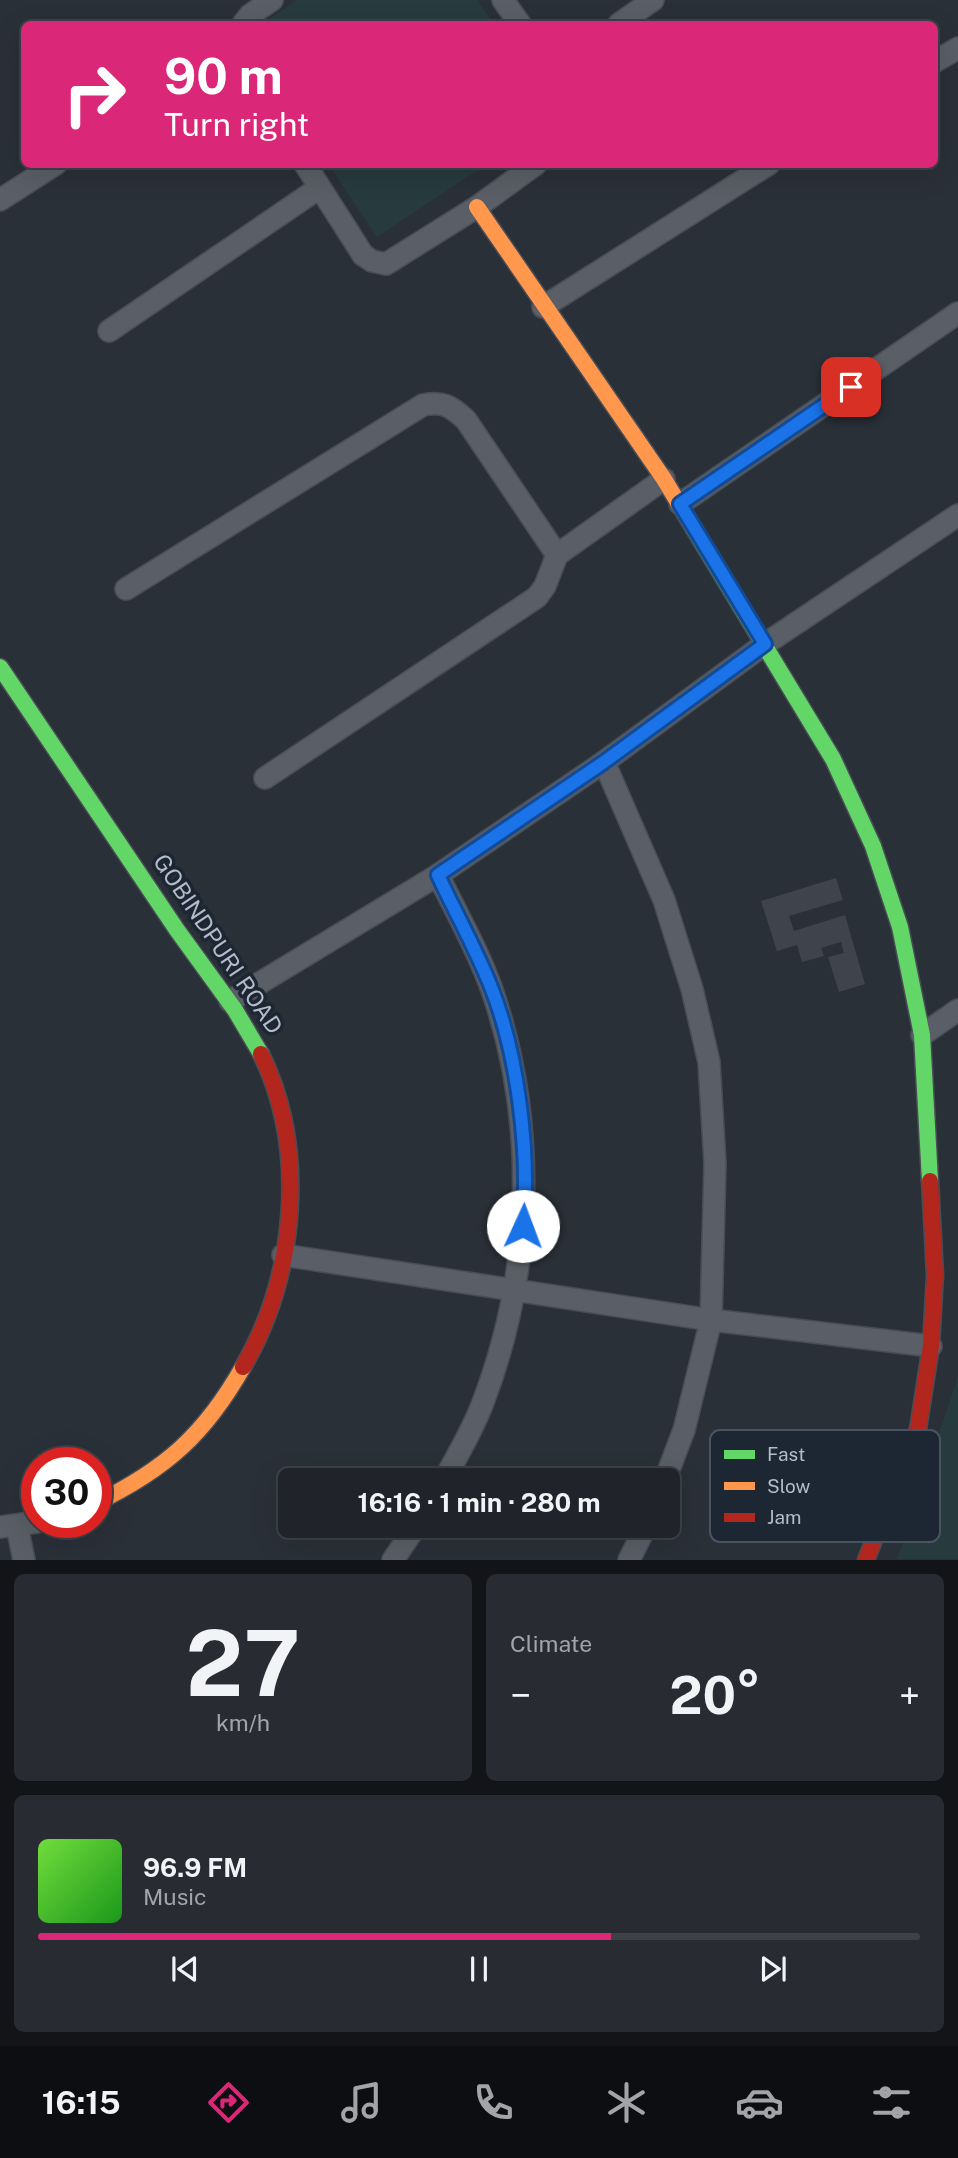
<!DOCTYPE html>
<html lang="en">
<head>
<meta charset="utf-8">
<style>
  :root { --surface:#20242a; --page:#282c32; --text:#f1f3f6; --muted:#a2a4a8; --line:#3d4147; --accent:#db2777 }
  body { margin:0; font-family:"Public Sans",sans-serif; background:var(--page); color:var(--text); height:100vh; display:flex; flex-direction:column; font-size:26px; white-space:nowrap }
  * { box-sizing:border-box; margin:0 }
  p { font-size:23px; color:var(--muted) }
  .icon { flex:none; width:38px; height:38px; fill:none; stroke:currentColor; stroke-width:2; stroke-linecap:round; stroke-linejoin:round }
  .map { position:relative; height:1560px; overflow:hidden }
  .drawer { display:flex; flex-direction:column; gap:14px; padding:14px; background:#121417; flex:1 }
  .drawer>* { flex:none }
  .top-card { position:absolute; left:21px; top:21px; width:917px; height:147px; border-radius:10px; box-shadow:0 7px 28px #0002,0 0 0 2px var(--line); background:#db2777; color:#fff; overflow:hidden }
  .speed { position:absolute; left:21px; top:1447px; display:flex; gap:14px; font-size:35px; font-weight:700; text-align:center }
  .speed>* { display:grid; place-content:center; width:91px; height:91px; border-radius:50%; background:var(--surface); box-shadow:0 7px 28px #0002,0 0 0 2px var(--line); line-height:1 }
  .speed .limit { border:10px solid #d22; background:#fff; color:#111 }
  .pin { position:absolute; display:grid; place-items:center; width:60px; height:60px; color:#fff; margin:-30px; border-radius:14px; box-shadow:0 4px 10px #0006 }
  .me { position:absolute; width:77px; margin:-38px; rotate:2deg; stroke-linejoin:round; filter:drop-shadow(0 0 5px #0008) }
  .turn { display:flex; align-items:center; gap:24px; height:147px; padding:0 28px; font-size:32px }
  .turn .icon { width:91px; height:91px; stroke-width:2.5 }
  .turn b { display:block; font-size:49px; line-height:60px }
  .big { font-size:52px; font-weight:700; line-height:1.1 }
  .drawer .tile { flex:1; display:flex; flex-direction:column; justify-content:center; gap:10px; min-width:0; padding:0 24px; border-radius:10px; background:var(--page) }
  .drawer .dial { align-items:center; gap:0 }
  .dial b { font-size:91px; line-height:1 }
  .song { display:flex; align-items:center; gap:21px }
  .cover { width:84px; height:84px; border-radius:10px; background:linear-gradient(135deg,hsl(100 70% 55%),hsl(120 70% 35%)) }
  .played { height:7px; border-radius:4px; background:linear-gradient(90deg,var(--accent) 65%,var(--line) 65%) }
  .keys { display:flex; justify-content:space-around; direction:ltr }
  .heat { display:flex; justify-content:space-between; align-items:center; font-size:38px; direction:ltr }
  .drawer .tiles { flex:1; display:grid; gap:14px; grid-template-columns:1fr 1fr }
  .tile:last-child { grid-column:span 2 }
  .trip { position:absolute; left:278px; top:1468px; width:402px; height:70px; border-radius:10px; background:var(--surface); box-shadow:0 7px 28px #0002,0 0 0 2px var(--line); font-weight:700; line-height:70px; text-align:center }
  .tabs { display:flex; height:112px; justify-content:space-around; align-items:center; background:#0d0e11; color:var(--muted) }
  .tabs .icon { width:49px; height:49px }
  .tabs .current { color:var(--accent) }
  .tabs b { font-size:32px; color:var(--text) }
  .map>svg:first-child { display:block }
</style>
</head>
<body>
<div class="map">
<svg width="958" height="1560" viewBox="0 0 958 1560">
  <rect width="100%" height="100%" fill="#2a3038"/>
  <g fill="#273a3e">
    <polygon points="297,0 477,0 494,24 261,24"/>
    <polygon points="329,165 485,165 377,237"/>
    <polygon points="958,1376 958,1559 897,1559 899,1554"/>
  </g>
  <polygon fill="#3f444c" points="836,878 843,900 789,916 794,931 845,915 865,984 839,992 828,957 844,953 841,942 821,948 824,956 802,962 797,945 777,951 761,901"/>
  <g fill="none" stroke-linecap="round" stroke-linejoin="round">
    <g stroke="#484c55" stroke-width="24">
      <g id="street">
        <polyline points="503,0 520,24"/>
        <polyline points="243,24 250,15 272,0"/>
        <polyline points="619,24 653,0"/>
        <polyline points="934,62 958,48"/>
        <polyline points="305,164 363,255 372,261 386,264 477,207 536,164"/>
        <polyline points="0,200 56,164"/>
        <polyline points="543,307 769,164"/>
        <polyline points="109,331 319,188"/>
        <polyline points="680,504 958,313"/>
        <path d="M126 589 423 405C443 401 451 406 466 420L557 555"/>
        <polyline points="604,762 664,900 692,989 709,1062 715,1163 711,1320 684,1430 665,1480"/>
        <polyline points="265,778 537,597 545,586 557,555 664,479"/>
        <path d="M438 875C456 912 478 950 492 990 538 1124 533 1273 482 1405 472 1431 457 1456 444 1480"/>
        <polyline points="230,1001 438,875 604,762 765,644 958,515"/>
        <polyline points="922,1035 958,1010"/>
        <polyline points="283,1255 711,1320 931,1346"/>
        <polyline points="17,1526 24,1560"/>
        <polyline points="0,1527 37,1522"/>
        <polyline points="393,1560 416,1526"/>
        <polyline points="629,1560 646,1526"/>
      </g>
    </g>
    <g stroke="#484c55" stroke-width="19">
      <g id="fast">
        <polyline points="694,529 833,759 873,846 900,927 922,1035 930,1181"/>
        <polyline points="0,667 177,930 235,1010 261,1054"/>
      </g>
    </g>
    <g stroke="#484c55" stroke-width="19">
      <g id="slow">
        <polyline points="477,207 664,479 694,529"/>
        <path d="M96 1503C166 1469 205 1434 243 1367"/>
      </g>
    </g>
    <g stroke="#484c55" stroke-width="19">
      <g id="jam">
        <path d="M243 1367C296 1276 308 1150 261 1054"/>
        <polyline points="866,1560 918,1429 931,1346 935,1275 930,1181"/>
      </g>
    </g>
    <use href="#street" stroke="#5a5e66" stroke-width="21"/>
    <use href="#fast" stroke="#63d668" stroke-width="16"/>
    <use href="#slow" stroke="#ff974d" stroke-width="16"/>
    <use href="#jam" stroke="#b3261e" stroke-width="16"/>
  </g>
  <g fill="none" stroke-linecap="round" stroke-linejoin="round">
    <g stroke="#114b97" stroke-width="18">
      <path id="route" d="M523 1226C530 1153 518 1055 491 987 476 949 455 912 438 875L604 762 765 644 680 504 851 387"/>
    </g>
    <use href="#route" stroke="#1a73e8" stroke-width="12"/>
  </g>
  <g text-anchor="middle" stroke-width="7" stroke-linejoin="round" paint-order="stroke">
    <g font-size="23" fill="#b4bcc9" stroke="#1d2633">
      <text transform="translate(218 944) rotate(56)" y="8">GOBINDPURI ROAD</text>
    </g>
  </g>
  <rect x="710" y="1430" width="230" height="112" rx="10" fill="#1d2633" stroke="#4a5360" stroke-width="2"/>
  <rect x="724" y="1450" width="31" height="9" fill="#63d668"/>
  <rect x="724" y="1482" width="31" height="8" fill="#ff974d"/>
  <rect x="724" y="1513" width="31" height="9" fill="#b3261e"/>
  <g font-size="19" fill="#b4bcc9">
    <text x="767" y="1461">Fast</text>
    <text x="767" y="1493">Slow</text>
    <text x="767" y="1524">Jam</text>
  </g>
</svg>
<div class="speed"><div class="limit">30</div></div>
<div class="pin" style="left:851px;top:387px;background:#d93025"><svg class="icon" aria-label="arrive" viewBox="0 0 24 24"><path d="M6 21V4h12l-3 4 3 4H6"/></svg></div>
<svg class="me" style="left:523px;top:1226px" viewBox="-20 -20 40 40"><circle r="19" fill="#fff"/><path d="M0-13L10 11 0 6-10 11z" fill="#1a73e8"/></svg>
<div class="trip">16:16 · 1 min · 280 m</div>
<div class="top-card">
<div class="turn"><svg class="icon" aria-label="right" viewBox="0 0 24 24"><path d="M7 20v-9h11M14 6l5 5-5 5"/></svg><div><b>90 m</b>Turn right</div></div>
</div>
</div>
<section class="drawer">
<div class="tiles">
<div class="tile dial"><b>27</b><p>km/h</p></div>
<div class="tile"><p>Climate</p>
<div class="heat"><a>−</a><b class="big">20°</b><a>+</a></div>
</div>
<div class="tile">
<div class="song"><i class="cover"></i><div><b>96.9 FM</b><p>Music</p></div></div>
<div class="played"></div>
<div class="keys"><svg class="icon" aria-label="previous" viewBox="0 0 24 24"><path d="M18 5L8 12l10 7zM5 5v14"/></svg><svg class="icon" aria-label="pause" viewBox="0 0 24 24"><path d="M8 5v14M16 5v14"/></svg><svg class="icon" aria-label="next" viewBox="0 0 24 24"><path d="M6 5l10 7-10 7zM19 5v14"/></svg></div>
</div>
</div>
</section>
<nav class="tabs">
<b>16:15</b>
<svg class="icon current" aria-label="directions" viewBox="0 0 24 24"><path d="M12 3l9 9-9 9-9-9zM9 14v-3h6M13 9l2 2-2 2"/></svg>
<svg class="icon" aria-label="music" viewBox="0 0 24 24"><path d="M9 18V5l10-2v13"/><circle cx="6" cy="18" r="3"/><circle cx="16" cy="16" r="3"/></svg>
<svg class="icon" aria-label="phone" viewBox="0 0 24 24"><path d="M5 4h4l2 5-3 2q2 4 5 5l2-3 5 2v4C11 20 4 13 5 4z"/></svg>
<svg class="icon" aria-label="climate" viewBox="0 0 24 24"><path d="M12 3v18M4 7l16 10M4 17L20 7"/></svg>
<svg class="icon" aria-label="car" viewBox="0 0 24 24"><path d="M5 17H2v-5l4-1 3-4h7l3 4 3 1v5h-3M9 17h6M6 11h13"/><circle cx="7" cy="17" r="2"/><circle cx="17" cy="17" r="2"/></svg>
<svg class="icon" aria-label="filters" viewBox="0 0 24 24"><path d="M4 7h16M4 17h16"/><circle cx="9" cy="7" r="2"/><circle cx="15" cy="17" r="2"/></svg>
</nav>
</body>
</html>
